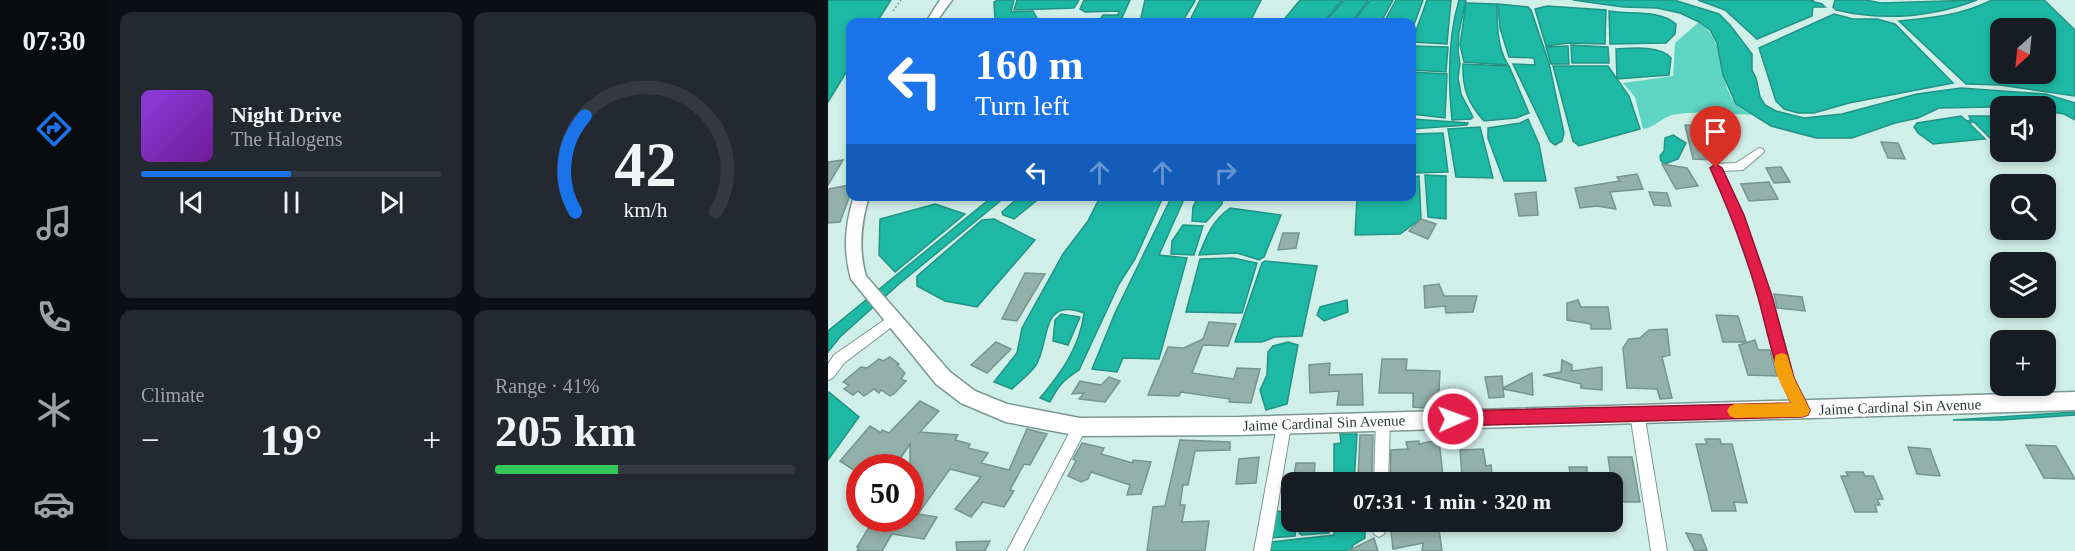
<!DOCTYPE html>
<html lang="en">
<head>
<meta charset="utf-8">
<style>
  :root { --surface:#171b24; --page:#242831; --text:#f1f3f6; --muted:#9ea1a6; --line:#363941; --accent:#1a73e8 }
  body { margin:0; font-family:Georgia,serif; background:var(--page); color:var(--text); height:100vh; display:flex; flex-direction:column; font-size:22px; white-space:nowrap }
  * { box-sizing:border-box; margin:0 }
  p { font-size:20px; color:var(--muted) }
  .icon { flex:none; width:33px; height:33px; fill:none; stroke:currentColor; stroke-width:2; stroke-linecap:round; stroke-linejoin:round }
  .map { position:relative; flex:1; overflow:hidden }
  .sheet { display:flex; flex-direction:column; gap:12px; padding:12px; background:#0d0f14; width:720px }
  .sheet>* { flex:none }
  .top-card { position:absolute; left:18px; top:18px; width:570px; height:183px; border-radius:12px; box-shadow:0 3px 9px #0003; background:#1a73e8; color:#fff; overflow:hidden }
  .needle { width:39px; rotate:207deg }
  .buttons { position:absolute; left:1162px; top:18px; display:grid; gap:12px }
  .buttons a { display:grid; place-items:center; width:66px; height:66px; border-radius:12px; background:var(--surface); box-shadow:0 3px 9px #0003; font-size:30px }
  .speed { position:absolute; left:18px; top:454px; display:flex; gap:12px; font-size:30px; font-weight:700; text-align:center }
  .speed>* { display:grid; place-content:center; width:78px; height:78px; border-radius:50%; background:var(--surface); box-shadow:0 3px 9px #0003; line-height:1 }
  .speed .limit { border:9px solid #d22; background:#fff; color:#111 }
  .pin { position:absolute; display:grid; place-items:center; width:51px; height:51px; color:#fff; margin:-62px -26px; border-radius:50% 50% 50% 0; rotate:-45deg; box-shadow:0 0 6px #0007 }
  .pin .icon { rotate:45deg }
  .me { position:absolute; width:66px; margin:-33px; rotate:88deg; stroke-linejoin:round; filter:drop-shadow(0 0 4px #0008) }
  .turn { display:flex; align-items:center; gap:21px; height:126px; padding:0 30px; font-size:27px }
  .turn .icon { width:78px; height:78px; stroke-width:2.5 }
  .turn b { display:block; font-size:42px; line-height:51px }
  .lanes { display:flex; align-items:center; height:57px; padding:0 30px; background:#0003; justify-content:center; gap:30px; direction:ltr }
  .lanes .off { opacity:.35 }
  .big { font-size:45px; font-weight:600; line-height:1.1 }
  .sheet .tile { flex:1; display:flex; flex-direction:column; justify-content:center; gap:9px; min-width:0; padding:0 21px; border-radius:12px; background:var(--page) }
  .sheet .dial { align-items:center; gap:0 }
  .dial svg { height:156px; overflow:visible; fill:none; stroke:var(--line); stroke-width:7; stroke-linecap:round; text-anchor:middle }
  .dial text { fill:var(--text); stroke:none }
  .song { display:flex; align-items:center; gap:18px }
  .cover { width:72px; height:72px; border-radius:9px; background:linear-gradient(135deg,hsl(270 70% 55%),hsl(280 70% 35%)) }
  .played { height:6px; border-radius:3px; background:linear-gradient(90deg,var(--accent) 50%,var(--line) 50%) }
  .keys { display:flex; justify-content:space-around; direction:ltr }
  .heat { display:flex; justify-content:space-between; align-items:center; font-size:33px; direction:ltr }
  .charge { height:9px; border-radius:4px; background:linear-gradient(90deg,#34c759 41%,var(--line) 0) }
  .sheet .tiles { flex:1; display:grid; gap:12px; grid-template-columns:repeat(2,1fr) }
  .trip { position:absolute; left:453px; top:472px; width:342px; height:60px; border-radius:12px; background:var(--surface); box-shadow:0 3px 9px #0003; font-weight:600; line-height:60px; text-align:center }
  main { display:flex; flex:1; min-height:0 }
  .dock { display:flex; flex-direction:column; width:108px; justify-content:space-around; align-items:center; background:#090b0e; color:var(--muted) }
  .dock .icon { width:42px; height:42px }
  .dock .active { color:var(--accent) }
  .dock b { font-size:27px; color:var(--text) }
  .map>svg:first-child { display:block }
</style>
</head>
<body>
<main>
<nav class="dock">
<b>07:30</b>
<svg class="icon active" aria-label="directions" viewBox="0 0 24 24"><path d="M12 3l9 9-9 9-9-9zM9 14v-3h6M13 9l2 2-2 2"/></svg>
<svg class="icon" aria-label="music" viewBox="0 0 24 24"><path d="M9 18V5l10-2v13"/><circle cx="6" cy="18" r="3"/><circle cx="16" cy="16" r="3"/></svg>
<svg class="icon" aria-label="phone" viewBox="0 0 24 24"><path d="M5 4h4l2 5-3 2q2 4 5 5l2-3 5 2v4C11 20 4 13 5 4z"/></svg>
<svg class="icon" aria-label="climate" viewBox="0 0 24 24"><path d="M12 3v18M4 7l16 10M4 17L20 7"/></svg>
<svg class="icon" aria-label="car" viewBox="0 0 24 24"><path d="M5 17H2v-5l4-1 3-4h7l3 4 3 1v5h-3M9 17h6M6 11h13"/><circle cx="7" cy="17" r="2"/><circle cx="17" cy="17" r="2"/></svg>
</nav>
<section class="sheet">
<div class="tiles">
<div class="tile">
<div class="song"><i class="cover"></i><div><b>Night Drive</b><p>The Halogens</p></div></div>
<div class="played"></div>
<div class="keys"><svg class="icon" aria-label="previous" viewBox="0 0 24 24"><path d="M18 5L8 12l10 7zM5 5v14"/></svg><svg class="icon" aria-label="pause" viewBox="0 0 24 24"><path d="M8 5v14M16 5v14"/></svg><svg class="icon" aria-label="next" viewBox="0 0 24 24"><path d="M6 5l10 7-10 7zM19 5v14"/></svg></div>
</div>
<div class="tile dial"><svg viewBox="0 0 100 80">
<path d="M14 69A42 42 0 1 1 86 69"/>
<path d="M14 69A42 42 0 0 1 19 20" stroke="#1a73e8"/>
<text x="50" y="56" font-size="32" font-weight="700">42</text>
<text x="50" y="72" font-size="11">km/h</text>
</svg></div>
<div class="tile"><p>Climate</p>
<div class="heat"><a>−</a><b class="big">19°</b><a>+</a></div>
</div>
<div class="tile"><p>Range · 41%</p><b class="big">205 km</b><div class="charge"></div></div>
</div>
</section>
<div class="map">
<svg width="1247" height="551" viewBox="0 0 1247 551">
  <rect width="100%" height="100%" fill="#d1efe9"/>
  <path fill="#5ed5c2" d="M871 22C901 44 887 78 908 104 912 108 919 112 924 115 899 114 870 110 844 115 833 118 826 128 815 129L807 97 795 83 845 76 847 43Z"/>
  <g fill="#1db9a5" stroke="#229384" stroke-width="1.5" fill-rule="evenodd">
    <polygon points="0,0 63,0 49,22 22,22 22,66 0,102"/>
    <polygon points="170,0 186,0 183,12 205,11 210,20 216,22 167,22 166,2"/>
    <polygon points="189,0 251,0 246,8 186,10"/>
    <polygon points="256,0 302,0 292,22 270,22 275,15 290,15 291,11 257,12 252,9"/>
    <polygon points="317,0 366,0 367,1 354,22 312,22"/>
    <polygon points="372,0 433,0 422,22 361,22"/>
    <polygon points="472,0 514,0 496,22 454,22"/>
    <polygon points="516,0 540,0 524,22 497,22"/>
    <polygon points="542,0 565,0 553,22 525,22"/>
    <polygon points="568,0 595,0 584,30 584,22 556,22"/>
    <polygon points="599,0 623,0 619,44 584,42"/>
    <path d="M631 0H638L631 32 630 50 632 64 630 78 633 94 645 117 643 119 624 120C620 81 620 37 631 0Z"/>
    <polygon points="745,0 846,0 891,14 902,25 924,54 924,70 928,78 932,97 937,105 948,111 976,118 1014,114 1089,94 1133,88 1218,94 1247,103 1247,120 1236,114 1218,111 1218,106 1111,108 1090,118 1067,123 1024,138 988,138 943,126 908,104 895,75 889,43 882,30 871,22 852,13 829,8 795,7"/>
    <polygon points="870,0 986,0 983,1 994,4 997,7 985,7 984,16 929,39 897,10"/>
    <path d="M1007 0H1038L1053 3 1149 0C1104 17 1055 21 1008 10L1005 7Z"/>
    <path d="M1164 0H1216L1247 30V96L1172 85 1138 84 1071 21C1104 18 1134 15 1164 0ZM1173 28H1218V74H1173Z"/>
    <path d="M638 3 669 4C669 24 669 47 680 65L636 62 632 45Z"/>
    <polygon points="670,4 700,7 703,10 721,63 736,133 734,141 727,145 722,141 685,64 707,65 706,58 681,57 672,28"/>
    <polygon points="719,6 778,10 777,44 741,43 718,46 707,9"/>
    <path d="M781 11C802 15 830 9 848 24L847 34 838 43 782 44Z"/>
    <polygon points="1006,14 1025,19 1049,19 1067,24 1125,83 1021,103 986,113 970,113 956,109 948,101 931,48"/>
    <polygon points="743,45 780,47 781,63 744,63"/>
    <polygon points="584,46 620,47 618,72 584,70"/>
    <polygon points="740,46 741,64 723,64 718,47"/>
    <path d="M788 49C803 48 833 45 843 58L841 75 789 79Z"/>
    <path d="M635 64 681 66 701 113 688 118 656 121C640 104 634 87 635 64Z"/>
    <polygon points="725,66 780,66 801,96 812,129 751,146 745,141"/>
    <polygon points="584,72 619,74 617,118 584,114"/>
    <polygon points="1133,116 1139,121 1143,120 1141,116 1168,116 1173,121 1173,139 1163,139 1146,122 1141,123 1157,139 1105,144 1090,133 1086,127 1089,123"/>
    <polygon points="584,119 640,123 639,125 584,129"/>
    <polygon points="700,119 711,144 718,181 676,181 660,138 660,128 692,123"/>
    <polygon points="652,127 665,178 628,177 620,129"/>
    <polygon points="615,133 620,172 584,173 584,134"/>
    <polygon points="845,135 858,143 850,159 837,164 833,161 832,156 836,151 837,138"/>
    <polygon points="597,175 618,176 618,219 600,217"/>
    <polygon points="591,176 593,219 572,234 527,235 529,197 584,196 584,177"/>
    <polygon points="344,196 357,197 331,255 359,258 331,359 295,358 289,372 264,369 287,313"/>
    <polygon points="164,197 177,197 71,284 12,337 0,352 0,331"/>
    <polygon points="191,197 213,197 186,219 175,215 174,212"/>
    <path d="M272 197H335L307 259 291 284 251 370C235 381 231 384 222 402L212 398C233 373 252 347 256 313 212 296 222 343 208 365 202 374 191 382 184 389L166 382 189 353 194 328 235 254 260 221Z"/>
    <polygon points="370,197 395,197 394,204 378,222 364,221 365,207"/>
    <polygon points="107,204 137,214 67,272 51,255 52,219"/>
    <path d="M402 208 453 215 436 257 431 260 409 253 371 255C379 235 385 220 402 208Z"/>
    <polygon points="166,219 207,240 149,307 117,301 89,286 89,276 154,220"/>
    <polygon points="355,225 375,226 366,255 343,254 344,241"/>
    <polygon points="405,258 429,263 414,313 358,312 372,259"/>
    <polygon points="437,261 489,266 474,336 447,337 434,342 407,342 434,263"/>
    <polygon points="519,300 520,312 496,321 489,315 492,307"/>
    <polygon points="233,314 252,317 240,345 225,341 227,320"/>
    <polygon points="460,342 470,345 459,404 438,410 432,390 439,375 440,352 445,346"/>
    <polygon points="1,392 31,417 0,460 0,393"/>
    <polygon points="1247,412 1247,415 1173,420 1125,420"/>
    <polygon points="512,434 529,434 526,483 506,483 506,444 513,443"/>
    <polygon points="445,511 463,512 464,522 469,522 467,536 441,538"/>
    <polygon points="472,522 501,522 501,533 474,535 471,533"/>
    <polygon points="506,522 537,522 537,538 525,545 523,551 442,551 443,542 506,535"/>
  </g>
  <g fill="#93b0aa" stroke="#77948e" stroke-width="1.5">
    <polygon points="857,125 877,126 881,145 885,145 889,160 865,159"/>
    <polygon points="1053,142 1070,143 1077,159 1060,158"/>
    <polygon points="15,160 0,185 0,162"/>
    <polygon points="834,164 859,168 870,186 848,189"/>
    <polygon points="953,167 962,182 946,183 938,168"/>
    <polygon points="809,174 815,189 782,192 788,209 769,206 752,208 747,188 792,181 789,177"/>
    <polygon points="941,182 950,199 921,201 913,184"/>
    <polygon points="22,185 22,195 12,222 0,223 0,189"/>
    <polygon points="708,192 710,215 691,216 687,194"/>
    <polygon points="821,192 839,193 843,206 826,205"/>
    <polygon points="593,219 608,224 600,239 581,231"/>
    <polygon points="455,233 471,233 468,248 450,250"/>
    <polygon points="197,273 217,274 189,321 174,319"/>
    <polygon points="611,284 616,296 649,296 645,312 618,313 617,306 597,308 596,286"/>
    <polygon points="946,294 974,297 977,311 949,308"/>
    <polygon points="750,300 753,307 780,307 783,329 763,329 763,324 739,320 739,303"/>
    <polygon points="888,315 910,316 918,342 895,342"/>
    <polygon points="381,322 408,324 400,346 375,345 364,373 406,379 409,368 432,369 423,403 401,402 402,399 353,392 351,396 320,395 340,347 356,348 375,339"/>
    <polygon points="839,329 842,355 834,357 844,398 832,399 829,389 799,388 795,348 801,339 812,338 821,330"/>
    <polygon points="927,340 930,350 942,350 949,376 920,375 911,345"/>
    <polygon points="168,342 183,349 159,373 143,365"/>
    <polygon points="62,357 71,364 69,365 77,373 73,379 78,381 66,394 62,396 53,390 51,393 46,389 36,396 30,391 25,395 16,389 21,385 15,382 33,367 39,368 51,359 55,361"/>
    <polygon points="554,359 579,359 578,370 612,371 610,409 585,407 585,393 551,393"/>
    <polygon points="734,360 744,365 744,371 774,367 774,390 753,388 753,384 715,375 733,372"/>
    <polygon points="502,363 501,375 534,374 535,405 509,405 511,391 482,393 481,365"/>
    <polygon points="704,373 705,395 675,389 676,397 661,398 657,377 674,376 675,388"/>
    <polygon points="281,377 292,381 277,402 251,399 256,393 244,394 252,381 273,385"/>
    <polygon points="92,401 111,411 92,432 130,435 127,440 142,444 140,448 160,453 153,463 181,470 199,429 219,434 202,465 196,464 182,490 186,491 176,507 155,502 143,517 127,509 153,477 122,469 90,514 109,517 96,539 64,534 54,551 29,551 31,547 29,547 46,519 82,519 82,444 66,468 32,468 32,474 12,461 42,426 53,433 54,430 61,433"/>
    <polygon points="532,435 545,435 544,474 530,479"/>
    <polygon points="877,439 892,439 893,444 904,444 919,503 906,502 908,511 884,511 868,444 879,444"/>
    <polygon points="352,440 402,442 402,450 367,451 360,485 355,485 352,505 357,505 354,522 381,521 377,551 319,551 325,507 337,506"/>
    <polygon points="611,440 615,476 599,480 599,482 562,483 563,450 580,449 578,442 591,441 591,444"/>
    <polygon points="254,443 276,448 273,454 305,463 305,460 323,462 313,494 299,495 302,485 263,472 260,479 253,482 240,476 248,461 245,459"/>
    <polygon points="1198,445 1228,446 1247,479 1216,478"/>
    <polygon points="1080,447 1102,449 1112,476 1089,474"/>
    <polygon points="655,449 658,466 663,465 665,483 642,483 641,479 634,476 632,450"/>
    <polygon points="431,457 428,483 408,484 411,459"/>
    <polygon points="780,457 804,457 812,502 787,502"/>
    <polygon points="468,463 487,463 486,476 466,476"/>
    <polygon points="741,467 759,467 759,483 744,483"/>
    <polygon points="1018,472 1035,472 1037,476 1045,476 1055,499 1049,499 1052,505 1047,505 1049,512 1027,512 1013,476 1020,476"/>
    <polygon points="562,522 610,522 614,551 594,551 595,543 565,549"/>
    <polygon points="858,533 873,535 879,550 867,551"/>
    <polygon points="546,538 550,551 520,551"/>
    <polygon points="162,541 157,551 129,551 128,542"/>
  </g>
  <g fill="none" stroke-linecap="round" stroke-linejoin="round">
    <g stroke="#7b9791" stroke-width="2">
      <g id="minor">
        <polygon points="931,148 935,149 936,151 935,153 915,170 895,171 915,215 943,296 966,379 981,410 979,414 974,416 969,414 952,379 931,296 903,215 883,168 888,164 908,163"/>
        <polygon points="65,314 69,315 71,319 69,323 16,363 5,378 0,380 0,364 6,355"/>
        <polygon points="809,407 814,409 816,413 839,551 823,551 802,413 804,409"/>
        <polygon points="555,415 560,416 562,421 560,483 546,483 548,421 550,416"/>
        <polygon points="456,418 461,420 463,425 442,551 426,551 449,425 451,420"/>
        <polygon points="252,420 257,422 259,427 195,551 179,551 247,422"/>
        <polygon points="543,522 559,522 556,534 551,537 546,534"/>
      </g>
    </g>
    <g stroke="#7b9791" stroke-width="3">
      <g id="secondary">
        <polygon points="112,0 124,0 108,22 98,22"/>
        <path d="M26 196H41C33 223 30 249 38 276L122 372 147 391 179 404 252 418 411 417 1247 392V410L411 435 252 436 178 422 133 403 108 384 23 279C15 250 17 225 26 196Z"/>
      </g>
    </g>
    <polyline stroke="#7f9490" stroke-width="1.5" stroke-dasharray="2 2" stroke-linecap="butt" points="65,11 73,0"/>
    <use href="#minor" fill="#fff" fill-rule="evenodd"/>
    <use href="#secondary" fill="#fff" fill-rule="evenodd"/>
  </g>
  <path fill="#e11d48" stroke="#92132f" stroke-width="1.5" d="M888 164 894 168 916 215 944 296 966 378 982 410 980 415 974 417 625 426 619 424 617 419 619 414 625 411 963 403C946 369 940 333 930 297 918 253 901 210 882 168Z"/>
  <path fill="#f59e0b" d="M954 353 959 355 966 378 982 410 980 415 974 417 907 418 902 416 899 411 902 406 907 404 963 403C956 390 942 368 948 355Z"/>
  <g text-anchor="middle" stroke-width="6" stroke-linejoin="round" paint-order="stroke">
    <g font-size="15" fill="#2e3a37" stroke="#fff">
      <text transform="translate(1072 407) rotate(-2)" y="5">Jaime Cardinal Sin Avenue</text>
      <text transform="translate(496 423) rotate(-2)" y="5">Jaime Cardinal Sin Avenue</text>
    </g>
  </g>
</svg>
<div class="buttons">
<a><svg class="needle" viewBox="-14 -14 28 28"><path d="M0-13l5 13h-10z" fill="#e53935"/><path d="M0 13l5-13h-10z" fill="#9ea1a6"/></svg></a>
<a><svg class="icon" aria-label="sound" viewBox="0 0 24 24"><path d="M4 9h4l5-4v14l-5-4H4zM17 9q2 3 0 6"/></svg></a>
<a><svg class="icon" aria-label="search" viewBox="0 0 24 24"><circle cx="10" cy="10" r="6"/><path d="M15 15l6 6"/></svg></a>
<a><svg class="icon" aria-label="layers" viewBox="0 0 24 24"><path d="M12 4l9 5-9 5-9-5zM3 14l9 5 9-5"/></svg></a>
<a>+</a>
</div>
<div class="speed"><div class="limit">50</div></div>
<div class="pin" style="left:888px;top:168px;background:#d93025"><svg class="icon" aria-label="arrive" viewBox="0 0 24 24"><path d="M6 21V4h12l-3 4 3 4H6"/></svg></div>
<svg class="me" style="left:625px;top:419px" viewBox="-20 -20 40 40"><circle r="17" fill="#e11d48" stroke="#fff" stroke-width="3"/><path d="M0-11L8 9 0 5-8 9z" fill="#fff"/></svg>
<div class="trip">07:31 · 1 min · 320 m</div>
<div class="top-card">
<div class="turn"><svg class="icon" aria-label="left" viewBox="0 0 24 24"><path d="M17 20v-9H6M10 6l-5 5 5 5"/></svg><div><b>160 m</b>Turn left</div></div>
<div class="lanes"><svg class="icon" aria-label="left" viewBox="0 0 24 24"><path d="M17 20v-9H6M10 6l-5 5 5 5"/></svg><svg class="icon off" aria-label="ahead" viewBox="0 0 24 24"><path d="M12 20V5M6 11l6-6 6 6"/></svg><svg class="icon off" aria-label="ahead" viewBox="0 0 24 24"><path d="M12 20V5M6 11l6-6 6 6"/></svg><svg class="icon off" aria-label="right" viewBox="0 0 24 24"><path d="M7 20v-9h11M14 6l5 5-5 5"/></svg></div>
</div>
</div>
</main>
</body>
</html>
